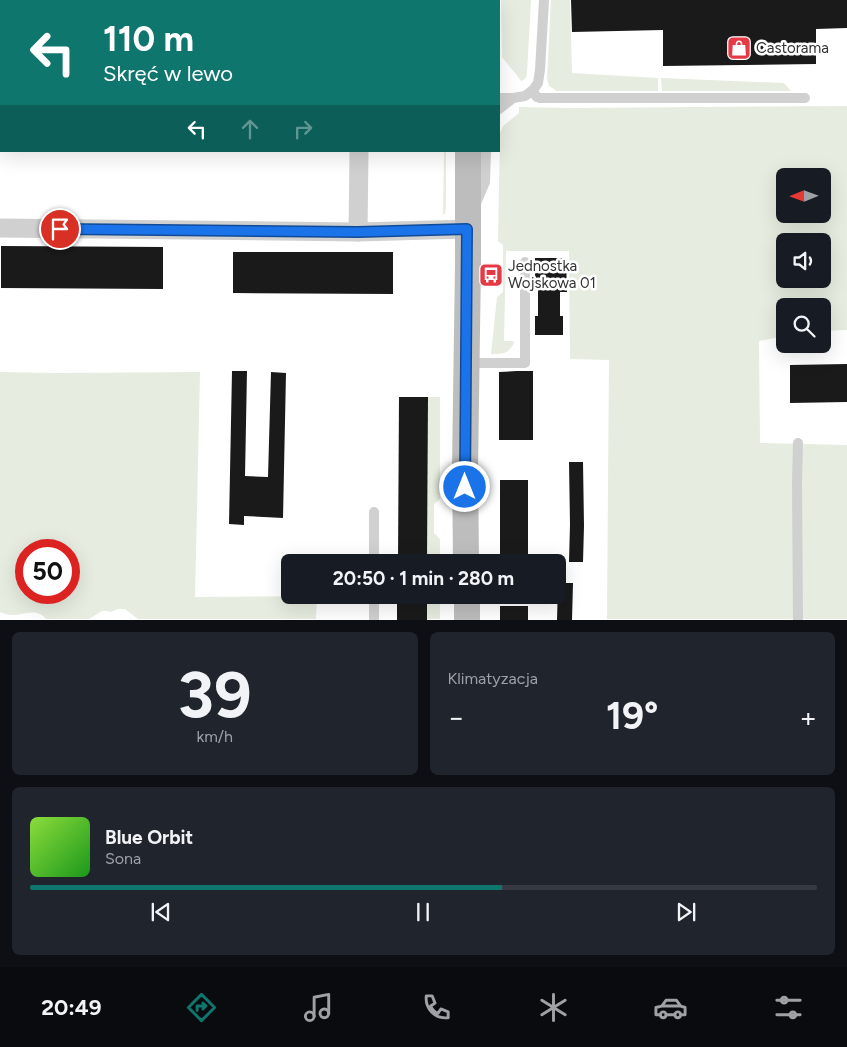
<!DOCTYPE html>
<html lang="pl">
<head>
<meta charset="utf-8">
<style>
  :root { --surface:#171b24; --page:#20242c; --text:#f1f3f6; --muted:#9ea1a6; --line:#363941; --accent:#0f766e }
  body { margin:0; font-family:Figtree,sans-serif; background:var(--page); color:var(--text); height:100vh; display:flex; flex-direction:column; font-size:19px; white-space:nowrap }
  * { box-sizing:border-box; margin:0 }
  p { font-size:16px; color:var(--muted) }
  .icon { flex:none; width:28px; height:28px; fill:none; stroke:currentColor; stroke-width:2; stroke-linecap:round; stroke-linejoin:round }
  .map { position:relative; height:620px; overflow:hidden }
  .details { display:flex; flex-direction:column; gap:12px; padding:12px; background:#0d0f14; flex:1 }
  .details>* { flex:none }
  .guide { position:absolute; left:0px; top:0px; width:500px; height:152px; box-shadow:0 5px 20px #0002; background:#0f766e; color:#fff; overflow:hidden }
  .needle { width:32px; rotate:269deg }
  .fabs { position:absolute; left:776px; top:168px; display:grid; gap:10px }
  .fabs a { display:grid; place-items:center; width:55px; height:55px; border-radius:8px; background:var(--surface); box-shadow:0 5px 20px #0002; font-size:25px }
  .speed { position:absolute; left:15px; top:539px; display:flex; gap:10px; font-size:25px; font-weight:700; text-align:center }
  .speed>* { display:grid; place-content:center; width:65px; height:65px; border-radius:50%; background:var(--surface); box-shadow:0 5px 20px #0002; line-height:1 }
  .speed .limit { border:8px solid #d22; background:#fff; color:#111 }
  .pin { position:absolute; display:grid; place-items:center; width:42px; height:42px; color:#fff; margin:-21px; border:2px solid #fff; border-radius:50%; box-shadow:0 1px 5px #0007 }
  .me { position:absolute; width:55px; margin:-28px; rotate:0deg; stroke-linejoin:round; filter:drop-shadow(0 0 4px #0008) }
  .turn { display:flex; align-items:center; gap:18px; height:105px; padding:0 20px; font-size:22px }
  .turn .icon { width:65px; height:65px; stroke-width:2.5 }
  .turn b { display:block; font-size:35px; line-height:42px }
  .lanes { display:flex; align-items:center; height:48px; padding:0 20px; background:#0003; justify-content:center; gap:25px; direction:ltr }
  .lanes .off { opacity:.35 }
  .big { font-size:38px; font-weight:700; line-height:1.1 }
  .details .tile { flex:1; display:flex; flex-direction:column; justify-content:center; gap:8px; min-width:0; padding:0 18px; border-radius:8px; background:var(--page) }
  .details .dial { align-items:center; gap:0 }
  .dial b { font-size:65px; line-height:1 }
  .song { display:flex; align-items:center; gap:15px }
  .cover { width:60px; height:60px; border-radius:8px; background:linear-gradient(135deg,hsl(90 70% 55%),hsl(120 70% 35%)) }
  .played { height:5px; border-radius:2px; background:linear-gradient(90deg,var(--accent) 60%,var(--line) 60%) }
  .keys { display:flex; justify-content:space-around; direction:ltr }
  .heat { display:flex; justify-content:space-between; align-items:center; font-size:28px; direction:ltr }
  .details .tiles { flex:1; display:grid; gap:12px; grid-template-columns:1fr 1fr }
  .tile:last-child { grid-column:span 2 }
  .trip { position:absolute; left:281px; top:554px; width:285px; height:50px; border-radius:8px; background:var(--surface); box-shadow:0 5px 20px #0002; font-weight:700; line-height:50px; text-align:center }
  .tab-bar { display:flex; height:80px; justify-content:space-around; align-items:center; background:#090b0e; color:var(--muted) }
  .tab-bar .icon { width:35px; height:35px }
  .tab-bar .current { color:var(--accent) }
  .tab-bar b { font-size:22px; color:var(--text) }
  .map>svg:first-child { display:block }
</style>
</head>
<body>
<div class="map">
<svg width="847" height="620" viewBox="0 0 847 620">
  <rect width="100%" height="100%" fill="#fff"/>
  <g fill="#e6ecdf" fill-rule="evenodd">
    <polygon points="501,0 531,0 527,73 526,78 522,81 520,80 519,78 502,57"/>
    <polygon points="551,0 570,0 572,73 658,78 658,91 557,91 549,86 547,79"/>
    <polygon points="661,78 784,83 791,91 662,91"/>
    <path d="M847 106V330L823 331 822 306H785V336L759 341 760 443 847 445V619H607L609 360 570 359 569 251H506L504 341H513L514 343C509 354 502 354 491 354L497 297 503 292V245L498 241 500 133 503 126 519 113V107L569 108ZM785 176H822V214H785ZM785 241H822V279H785Z"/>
    <polygon points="444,151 446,151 446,208 445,213 443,215"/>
    <path d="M0 372 58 373 200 372 195 597 317 596 316 619H138L125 609H118L111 612 107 611H102L89 619H46C37 607 24 615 12 615 8 615 4 613 0 612ZM26 550H69V592H26Z"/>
    <polygon points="428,397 440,397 440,499 434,504 434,533 440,539 440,562 427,562"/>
    <rect x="427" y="595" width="13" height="24"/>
  </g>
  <g fill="#1a1a1a">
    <polygon points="571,0 847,0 847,28 816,29 816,64 663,66 663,30 572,32"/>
    <polygon points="1,246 163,247 163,289 1,288"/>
    <polygon points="233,252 393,252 393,294 233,293"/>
    <polygon points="535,258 566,258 567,292 560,292 560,316 563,316 563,335 535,335 535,316 538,316 538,288 535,288"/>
    <polygon points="847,364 847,402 790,403 790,365"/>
    <polygon points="232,371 247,371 245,476 268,477 271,372 286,373 283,518 244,516 244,525 229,524"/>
    <polygon points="517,371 533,371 533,440 499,440 499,372"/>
    <polygon points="399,397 428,397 427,562 398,562"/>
    <polygon points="569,462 583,462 584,526 583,562 569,562 570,524"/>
    <rect x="500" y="480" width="28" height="82"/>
    <polygon points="558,583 573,583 572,620 557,620"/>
    <rect x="397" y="595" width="30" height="25"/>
    <rect x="500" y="606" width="28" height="14"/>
  </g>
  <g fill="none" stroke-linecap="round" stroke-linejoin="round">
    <g stroke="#d0d0d0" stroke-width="10">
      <polyline points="532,91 537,97 540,98 805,98"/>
      <polyline points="499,98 513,98 525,96 533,90 538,83 540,70 544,0"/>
      <polyline points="499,109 513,98"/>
      <polyline points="476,203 485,182 486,151"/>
      <polyline points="467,363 525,363 525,262"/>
      <polyline points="798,443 797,483 798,620"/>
      <polyline points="374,512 374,562"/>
      <polyline points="374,620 374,595"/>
    </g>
    <g stroke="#d0d0d0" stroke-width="19">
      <polyline points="361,1 361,0"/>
      <polyline points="0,228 358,232 467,229"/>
      <polyline points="358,232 359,151"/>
    </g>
    <g stroke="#bdbdbd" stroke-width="26">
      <polyline points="472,1 472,0"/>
      <polyline points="466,562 465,468 468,264 468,151"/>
      <polyline points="467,595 467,620"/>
    </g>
  </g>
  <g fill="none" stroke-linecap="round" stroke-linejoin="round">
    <g stroke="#114b97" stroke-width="12">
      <polyline id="route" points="60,229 358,232 467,229 465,487"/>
    </g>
    <use href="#route" stroke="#1a73e8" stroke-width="9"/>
  </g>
  <defs>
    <g id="shop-square" transform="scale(1.25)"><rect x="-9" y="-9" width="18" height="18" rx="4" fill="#e63946" stroke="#fff"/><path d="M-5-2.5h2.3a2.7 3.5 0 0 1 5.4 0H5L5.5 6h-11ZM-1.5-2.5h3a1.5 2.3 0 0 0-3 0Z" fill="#fff"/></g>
    <g id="bus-square" transform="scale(1.25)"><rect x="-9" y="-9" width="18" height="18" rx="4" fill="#e63946" stroke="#fff"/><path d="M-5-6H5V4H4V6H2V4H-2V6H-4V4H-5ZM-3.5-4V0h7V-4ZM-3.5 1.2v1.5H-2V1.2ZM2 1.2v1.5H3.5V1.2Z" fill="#fff"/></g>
  </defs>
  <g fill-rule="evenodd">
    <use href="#shop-square" x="739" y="48"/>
    <use href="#bus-square" x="491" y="275"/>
  </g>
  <g text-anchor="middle" stroke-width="5" stroke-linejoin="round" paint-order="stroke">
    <g font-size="15" fill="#333" stroke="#fff" text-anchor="start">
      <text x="756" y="53">Castorama</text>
      <text x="508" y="271">Jednostka<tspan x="508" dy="17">Wojskowa 01</tspan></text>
    </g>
  </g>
</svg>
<div class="fabs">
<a><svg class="needle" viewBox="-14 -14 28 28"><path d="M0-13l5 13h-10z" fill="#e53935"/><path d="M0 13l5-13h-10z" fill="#9ea1a6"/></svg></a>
<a><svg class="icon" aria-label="sound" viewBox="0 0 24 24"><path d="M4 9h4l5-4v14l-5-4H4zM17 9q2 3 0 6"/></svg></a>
<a><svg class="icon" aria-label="search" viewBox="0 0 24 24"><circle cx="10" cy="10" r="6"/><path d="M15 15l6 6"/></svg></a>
</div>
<div class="speed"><div class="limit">50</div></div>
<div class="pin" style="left:60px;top:229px;background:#d93025"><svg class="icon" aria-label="arrive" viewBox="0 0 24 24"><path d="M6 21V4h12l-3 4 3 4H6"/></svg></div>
<svg class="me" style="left:465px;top:487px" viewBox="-20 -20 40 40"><circle r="17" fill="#1a73e8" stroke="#fff" stroke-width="3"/><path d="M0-11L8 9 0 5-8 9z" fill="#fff"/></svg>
<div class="trip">20:50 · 1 min · 280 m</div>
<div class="guide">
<div class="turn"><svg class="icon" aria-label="left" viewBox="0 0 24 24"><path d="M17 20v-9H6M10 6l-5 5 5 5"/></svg><div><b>110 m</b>Skręć w lewo</div></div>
<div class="lanes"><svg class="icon" aria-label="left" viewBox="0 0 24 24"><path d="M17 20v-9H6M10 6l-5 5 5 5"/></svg><svg class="icon off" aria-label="ahead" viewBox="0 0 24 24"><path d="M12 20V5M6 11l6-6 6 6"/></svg><svg class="icon off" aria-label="right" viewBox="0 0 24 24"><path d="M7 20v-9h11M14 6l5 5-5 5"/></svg></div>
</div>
</div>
<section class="details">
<div class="tiles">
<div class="tile dial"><b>39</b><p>km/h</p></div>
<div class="tile"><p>Klimatyzacja</p>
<div class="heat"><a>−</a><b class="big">19°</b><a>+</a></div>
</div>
<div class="tile">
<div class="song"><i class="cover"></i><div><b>Blue Orbit</b><p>Sona</p></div></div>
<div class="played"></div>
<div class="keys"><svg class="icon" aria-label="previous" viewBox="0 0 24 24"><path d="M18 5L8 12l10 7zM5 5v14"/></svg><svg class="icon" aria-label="pause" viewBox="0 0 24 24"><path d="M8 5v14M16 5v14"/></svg><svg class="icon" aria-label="next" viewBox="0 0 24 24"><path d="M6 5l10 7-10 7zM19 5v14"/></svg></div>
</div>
</div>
</section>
<nav class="tab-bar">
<b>20:49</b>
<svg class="icon current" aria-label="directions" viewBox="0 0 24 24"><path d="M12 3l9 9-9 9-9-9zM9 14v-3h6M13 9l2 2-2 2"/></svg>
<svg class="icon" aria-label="music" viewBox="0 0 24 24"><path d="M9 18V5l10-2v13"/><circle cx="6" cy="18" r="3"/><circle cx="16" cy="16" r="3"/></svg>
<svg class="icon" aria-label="phone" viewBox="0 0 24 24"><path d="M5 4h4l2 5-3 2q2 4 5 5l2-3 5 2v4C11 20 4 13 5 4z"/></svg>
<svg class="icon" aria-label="climate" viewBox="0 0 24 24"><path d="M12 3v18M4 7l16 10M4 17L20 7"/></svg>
<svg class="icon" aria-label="car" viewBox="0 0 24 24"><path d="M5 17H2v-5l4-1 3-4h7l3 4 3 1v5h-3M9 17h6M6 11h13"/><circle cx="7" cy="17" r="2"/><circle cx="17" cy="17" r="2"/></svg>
<svg class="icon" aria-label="filters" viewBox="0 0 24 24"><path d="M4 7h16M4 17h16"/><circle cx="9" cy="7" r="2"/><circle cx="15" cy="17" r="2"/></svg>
</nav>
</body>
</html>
